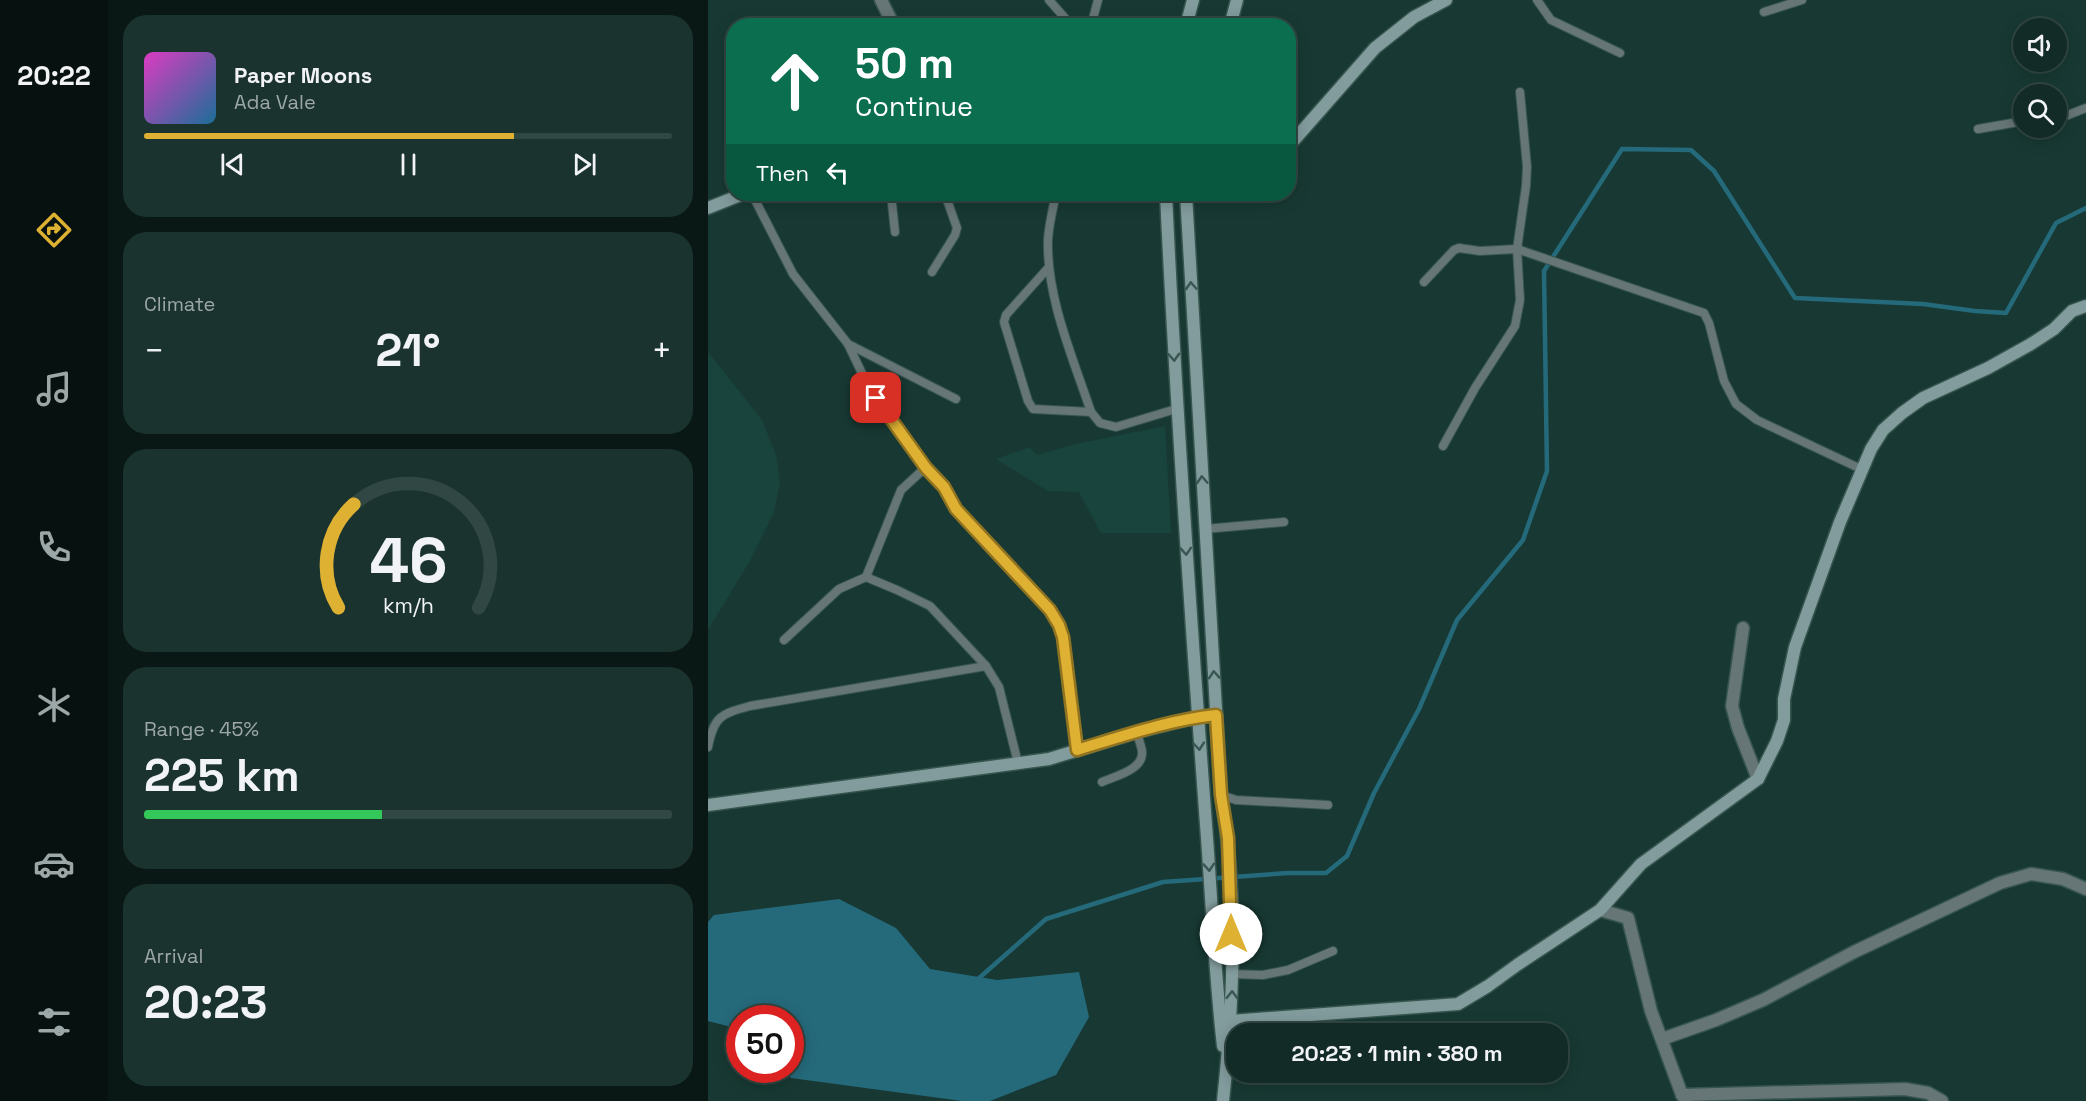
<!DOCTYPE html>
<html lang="en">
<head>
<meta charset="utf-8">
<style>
  :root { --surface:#122b26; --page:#1b332e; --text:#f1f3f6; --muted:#9ca7a7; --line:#314743; --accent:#deb133 }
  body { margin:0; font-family:"Space Grotesk",sans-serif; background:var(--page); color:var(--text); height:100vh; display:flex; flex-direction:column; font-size:22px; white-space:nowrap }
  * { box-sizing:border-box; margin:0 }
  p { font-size:20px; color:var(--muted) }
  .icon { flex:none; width:33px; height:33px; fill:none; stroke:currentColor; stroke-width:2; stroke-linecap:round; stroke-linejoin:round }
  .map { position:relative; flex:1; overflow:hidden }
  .details { display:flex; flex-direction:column; gap:15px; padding:15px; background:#0a1815; width:600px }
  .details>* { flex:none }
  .banner { position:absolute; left:18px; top:18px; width:570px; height:183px; border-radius:24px; box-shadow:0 3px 15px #0003,0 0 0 2px var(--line); background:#0b6e4f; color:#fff; overflow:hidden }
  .controls { position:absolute; left:1305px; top:18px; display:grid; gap:12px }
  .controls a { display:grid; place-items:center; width:54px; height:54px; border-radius:50%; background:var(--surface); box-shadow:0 3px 15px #0003,0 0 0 2px var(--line); font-size:30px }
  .speed { position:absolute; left:18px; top:1005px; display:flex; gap:12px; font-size:30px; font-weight:700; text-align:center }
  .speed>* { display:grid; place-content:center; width:78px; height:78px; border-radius:50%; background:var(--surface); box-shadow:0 3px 15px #0003,0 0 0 2px var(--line); line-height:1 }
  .speed .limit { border:9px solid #d22; background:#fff; color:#111 }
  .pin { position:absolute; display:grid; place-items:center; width:51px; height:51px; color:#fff; margin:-26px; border-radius:12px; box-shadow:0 3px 9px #0006 }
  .me { position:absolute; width:66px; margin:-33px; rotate:0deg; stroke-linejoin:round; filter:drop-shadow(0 0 4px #0008) }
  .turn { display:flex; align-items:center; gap:21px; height:126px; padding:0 30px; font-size:27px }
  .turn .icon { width:78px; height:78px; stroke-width:2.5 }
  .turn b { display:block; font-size:42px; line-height:51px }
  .then { display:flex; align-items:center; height:57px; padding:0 30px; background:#0003; gap:12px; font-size:22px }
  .big { font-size:45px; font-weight:600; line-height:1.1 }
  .details .card { flex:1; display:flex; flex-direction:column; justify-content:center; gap:9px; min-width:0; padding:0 21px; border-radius:24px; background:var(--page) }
  .details .dial { align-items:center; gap:0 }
  .dial svg { height:156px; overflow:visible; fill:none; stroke:var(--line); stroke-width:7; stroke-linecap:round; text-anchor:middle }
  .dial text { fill:var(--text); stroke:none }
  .song { display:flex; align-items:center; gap:18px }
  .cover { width:72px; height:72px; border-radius:9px; background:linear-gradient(135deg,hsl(310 70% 55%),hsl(200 70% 35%)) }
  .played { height:6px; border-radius:3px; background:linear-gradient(90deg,var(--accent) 70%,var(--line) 70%) }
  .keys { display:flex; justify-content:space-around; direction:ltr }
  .heat { display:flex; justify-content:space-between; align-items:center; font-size:33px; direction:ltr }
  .charge { height:9px; border-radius:4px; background:linear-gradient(90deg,#34c759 45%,var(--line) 0) }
  .trip { position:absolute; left:518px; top:1023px; width:342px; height:60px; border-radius:24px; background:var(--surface); box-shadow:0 3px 15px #0003,0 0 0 2px var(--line); font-weight:600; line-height:60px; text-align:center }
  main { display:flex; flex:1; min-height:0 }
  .menu { display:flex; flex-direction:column; width:108px; justify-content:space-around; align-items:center; background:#07110f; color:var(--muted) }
  .menu .icon { width:42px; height:42px }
  .menu .on { color:var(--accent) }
  .menu b { font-size:27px; color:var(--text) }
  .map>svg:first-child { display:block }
</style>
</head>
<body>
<main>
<nav class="menu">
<b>20:22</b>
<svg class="icon on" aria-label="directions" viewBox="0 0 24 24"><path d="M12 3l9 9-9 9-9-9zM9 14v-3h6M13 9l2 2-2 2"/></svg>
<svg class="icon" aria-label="music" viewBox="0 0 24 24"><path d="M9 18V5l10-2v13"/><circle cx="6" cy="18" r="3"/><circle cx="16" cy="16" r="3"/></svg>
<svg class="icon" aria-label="phone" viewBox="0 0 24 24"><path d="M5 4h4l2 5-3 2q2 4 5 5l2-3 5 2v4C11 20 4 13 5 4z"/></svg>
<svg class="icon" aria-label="climate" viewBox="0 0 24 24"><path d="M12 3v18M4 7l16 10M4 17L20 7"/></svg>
<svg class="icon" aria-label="car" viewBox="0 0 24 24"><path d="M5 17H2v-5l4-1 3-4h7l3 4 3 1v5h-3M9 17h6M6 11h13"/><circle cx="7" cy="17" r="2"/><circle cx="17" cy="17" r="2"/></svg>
<svg class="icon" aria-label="filters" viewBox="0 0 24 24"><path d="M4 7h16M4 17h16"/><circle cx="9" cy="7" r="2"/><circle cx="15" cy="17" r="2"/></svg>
</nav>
<section class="details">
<div class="card">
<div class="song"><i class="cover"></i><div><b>Paper Moons</b><p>Ada Vale</p></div></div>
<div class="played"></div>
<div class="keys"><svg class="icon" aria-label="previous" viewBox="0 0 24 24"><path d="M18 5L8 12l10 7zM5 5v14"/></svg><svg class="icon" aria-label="pause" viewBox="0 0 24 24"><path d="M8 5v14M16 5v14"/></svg><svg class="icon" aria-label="next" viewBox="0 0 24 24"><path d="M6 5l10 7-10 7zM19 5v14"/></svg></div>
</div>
<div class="card"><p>Climate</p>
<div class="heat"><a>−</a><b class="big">21°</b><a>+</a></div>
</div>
<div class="card dial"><svg viewBox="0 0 100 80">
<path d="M14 69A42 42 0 1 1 86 69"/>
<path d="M14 69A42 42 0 0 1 22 16" stroke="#deb133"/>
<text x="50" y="56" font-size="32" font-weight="700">46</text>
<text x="50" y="72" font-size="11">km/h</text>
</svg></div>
<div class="card"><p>Range · 45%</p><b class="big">225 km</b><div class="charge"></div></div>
<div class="card"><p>Arrival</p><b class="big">20:23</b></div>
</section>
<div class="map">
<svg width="1378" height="1101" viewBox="0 0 1378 1101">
  <rect width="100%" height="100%" fill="#183933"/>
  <g fill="#18443d">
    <polygon points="0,352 54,420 68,455 72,483 66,512 43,559 0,630"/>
    <polygon points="457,426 463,533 393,533 371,492 340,491 288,459 322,447 329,455 368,444"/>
  </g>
  <polygon fill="#256a7b" points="131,899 188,928 222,969 289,980 371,972 381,1017 348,1075 282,1101 254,1101 83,1078 75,1070 82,1070 82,1018 32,1018 31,1029 0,1021 0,922 6,915"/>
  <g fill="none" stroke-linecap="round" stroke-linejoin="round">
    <polyline stroke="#256a7b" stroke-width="4.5" points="267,980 270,979 338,919 455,882 580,873 618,873 639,856 666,793 711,709 749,620 815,540 839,471 836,271 914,149 983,150 1006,171 1087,298 1215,304 1267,311 1298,313 1348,223 1378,208"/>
    <g stroke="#36554f" stroke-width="10">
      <g id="lane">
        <polyline points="341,0 364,26"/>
        <polyline points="829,0 843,20 912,53"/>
        <polyline points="1056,12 1094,0"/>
        <polyline points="383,26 390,0"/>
        <polyline points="1348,117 1360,115 1378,108"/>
        <polyline points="1270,129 1316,121"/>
        <polyline points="44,194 85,274 140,344 248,399"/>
        <polyline points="183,194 187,232"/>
        <path d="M348 194C345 208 341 224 340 239 338 297 365 358 383 412L392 423 408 427 468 409"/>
        <polyline points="341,267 298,315 296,322 320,401 325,409 383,412"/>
        <polyline points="224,272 247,235 249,228 237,194"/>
        <polyline points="716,282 746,250 751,248 772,251 809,249 996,313 1001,323 1016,381 1028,404 1049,420 1153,469"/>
        <polyline points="140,344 160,386 217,468 193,490 158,577"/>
        <polyline points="735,446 767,388 807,326 812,300 809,249 818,186 819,167 812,92"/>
        <path d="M217 468C224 475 232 481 237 489 241 495 244 503 248 509 278 548 340 590 355 637L369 750"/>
        <polyline points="497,529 576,522"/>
        <polyline points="76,640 131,589 158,577 189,590 222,606 278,666 291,687 310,763"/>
        <path d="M0 747C6 716 13 714 42 706L278 666"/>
        <path d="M394 782C407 776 436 770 434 751 433 745 430 738 429 732"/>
        <polyline points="513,795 528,800 620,805"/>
        <polyline points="524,974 555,975 580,970 625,951"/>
      </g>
    </g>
    <g stroke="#36554f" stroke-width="15">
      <g id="street">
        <polyline points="173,0 186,26"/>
        <polyline points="1035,628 1024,706 1030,728 1050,779"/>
        <polyline points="892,910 920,918 943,1011 974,1095 978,1100"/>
        <polyline points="954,1039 1008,1020 1055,1000 1146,952 1292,883 1323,874 1355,879 1378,889"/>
        <polyline points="974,1095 1197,1089 1220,1093 1234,1101"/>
      </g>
    </g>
    <g stroke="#36554f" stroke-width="15">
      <g id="secondary">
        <polyline points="478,26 485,0"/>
        <polyline points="522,26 529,0"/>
        <polyline points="580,147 667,48 706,17 738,0"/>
        <path d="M458 194C468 408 483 623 499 838 504 907 507 977 515 1046"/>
        <path d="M478 194 513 795C530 896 526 1000 515 1101"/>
        <polyline points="0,208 35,194"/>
        <polyline points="0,805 341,759 429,732 489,717 508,715"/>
        <polyline points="522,1021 750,1004 780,986 809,965 892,910 933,864 1050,779 1069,741 1076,720 1076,699 1087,647 1132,522 1163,449 1175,430 1194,413 1215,398 1280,368 1323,344 1346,329 1364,311 1378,306"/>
      </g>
    </g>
    <use href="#lane" stroke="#667576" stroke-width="8"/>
    <use href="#street" stroke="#667576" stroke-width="12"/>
    <use href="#secondary" stroke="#829b9c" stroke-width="12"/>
  </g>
  <defs><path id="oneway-chevron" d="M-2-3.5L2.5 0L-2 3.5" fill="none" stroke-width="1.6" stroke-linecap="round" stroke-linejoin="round" transform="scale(1.5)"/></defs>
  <g stroke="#385652">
    <use href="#oneway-chevron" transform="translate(483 286) rotate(-93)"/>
    <use href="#oneway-chevron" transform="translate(466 357) rotate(87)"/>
    <use href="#oneway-chevron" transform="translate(494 480) rotate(-93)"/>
    <use href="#oneway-chevron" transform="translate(478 551) rotate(86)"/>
    <use href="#oneway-chevron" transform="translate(506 675) rotate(-94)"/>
    <use href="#oneway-chevron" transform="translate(491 746) rotate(85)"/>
    <use href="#oneway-chevron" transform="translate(501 867) rotate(86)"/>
    <use href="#oneway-chevron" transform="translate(524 995) rotate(-89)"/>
  </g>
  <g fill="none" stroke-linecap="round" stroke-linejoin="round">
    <g stroke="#907321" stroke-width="15">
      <path id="route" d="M168 398 218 468 236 487 248 509 342 610 351 625 355 637 369 750C415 736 461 720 508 715L513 795 520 838 523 934"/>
    </g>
    <use href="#route" stroke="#deb133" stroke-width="10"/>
  </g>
</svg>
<div class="controls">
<a><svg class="icon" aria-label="sound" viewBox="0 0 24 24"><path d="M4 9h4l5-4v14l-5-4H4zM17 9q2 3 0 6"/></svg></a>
<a><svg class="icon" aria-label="search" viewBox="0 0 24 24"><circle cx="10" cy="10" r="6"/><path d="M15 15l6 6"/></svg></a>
</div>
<div class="speed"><div class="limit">50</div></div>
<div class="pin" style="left:168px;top:398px;background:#d93025"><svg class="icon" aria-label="arrive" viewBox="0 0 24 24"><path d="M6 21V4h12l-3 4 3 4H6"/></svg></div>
<svg class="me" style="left:523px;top:934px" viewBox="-20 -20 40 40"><circle r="19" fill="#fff"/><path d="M0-13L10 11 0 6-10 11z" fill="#deb133"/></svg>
<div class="trip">20:23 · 1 min · 380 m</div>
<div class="banner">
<div class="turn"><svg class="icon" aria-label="ahead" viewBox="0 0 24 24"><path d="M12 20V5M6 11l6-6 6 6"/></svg><div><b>50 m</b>Continue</div></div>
<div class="then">Then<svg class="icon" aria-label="left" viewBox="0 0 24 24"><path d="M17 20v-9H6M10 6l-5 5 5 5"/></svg></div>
</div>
</div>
</main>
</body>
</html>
